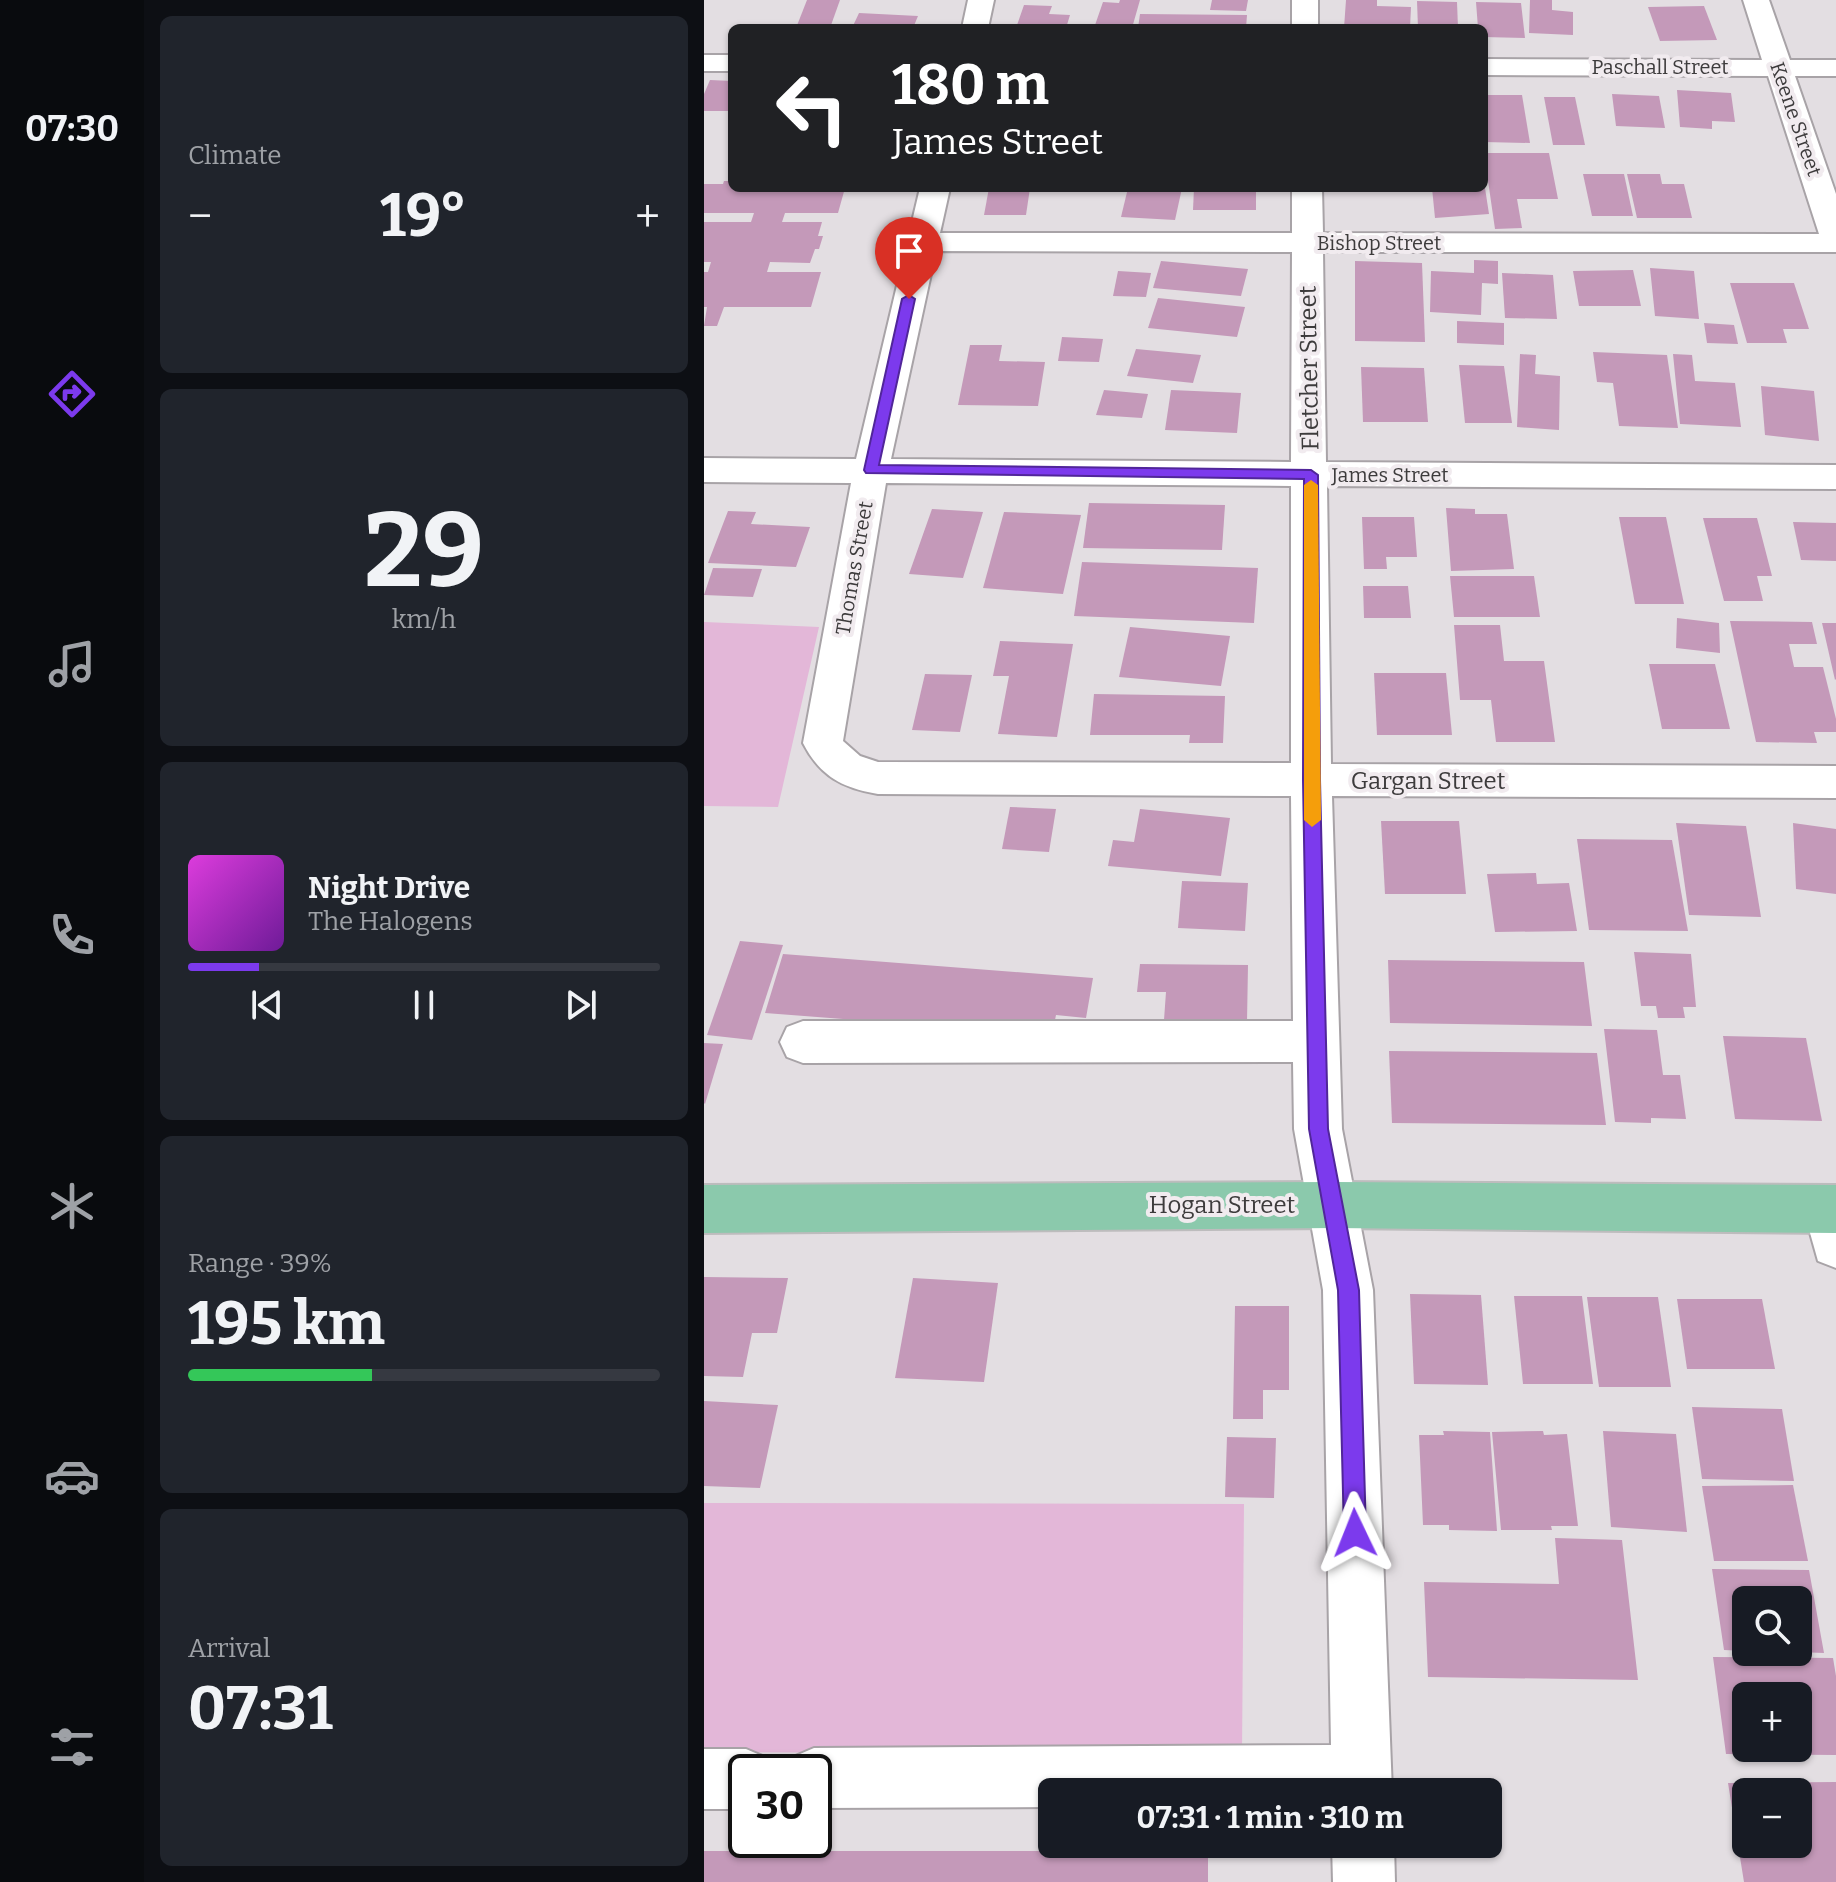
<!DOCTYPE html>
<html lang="en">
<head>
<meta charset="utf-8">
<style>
  :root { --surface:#171b24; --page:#20242c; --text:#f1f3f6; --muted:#9ea1a6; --line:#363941; --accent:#7c3aed }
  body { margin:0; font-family:Bitter,serif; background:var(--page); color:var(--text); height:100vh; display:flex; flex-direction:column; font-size:30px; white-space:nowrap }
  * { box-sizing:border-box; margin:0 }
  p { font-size:26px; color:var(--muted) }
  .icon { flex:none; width:44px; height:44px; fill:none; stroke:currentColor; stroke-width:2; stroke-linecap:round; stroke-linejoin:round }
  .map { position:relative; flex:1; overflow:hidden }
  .panel { display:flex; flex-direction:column; gap:16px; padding:16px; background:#0d0f14; width:560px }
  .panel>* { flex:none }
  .top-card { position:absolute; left:24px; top:24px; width:760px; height:168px; border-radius:12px; box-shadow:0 2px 6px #0004; background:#202124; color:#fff; overflow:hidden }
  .fabs { position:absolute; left:1028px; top:1586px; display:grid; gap:16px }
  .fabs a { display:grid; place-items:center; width:80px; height:80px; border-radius:12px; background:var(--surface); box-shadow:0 2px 6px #0004; font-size:40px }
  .speed { position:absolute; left:24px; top:1754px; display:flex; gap:16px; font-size:40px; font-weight:700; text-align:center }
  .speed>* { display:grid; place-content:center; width:104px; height:104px; border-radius:50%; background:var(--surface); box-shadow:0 2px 6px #0004; line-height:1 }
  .speed .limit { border:4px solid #111; border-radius:12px; background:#fff; color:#111 }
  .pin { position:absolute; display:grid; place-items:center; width:68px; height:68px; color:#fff; margin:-82px -34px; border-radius:50% 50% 50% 0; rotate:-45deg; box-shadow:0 0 8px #0007 }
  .pin .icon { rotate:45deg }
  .me { position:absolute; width:88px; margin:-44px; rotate:358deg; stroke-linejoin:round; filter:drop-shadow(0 0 6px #0008) }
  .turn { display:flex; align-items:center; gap:28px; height:168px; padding:0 32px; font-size:36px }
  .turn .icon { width:104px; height:104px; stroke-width:2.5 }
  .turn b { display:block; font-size:56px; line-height:68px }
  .big { font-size:60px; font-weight:700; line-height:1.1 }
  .panel .card { flex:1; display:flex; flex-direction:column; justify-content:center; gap:12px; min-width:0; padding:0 28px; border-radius:12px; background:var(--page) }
  .panel .dial { align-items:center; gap:0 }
  .dial b { font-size:104px; line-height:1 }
  .song { display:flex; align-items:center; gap:24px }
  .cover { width:96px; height:96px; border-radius:12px; background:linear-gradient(135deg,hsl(300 70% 55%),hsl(280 70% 35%)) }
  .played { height:8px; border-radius:4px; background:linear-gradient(90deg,var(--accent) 15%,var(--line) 15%) }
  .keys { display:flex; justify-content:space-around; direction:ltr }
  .heat { display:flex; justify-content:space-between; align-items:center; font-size:44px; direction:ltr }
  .charge { height:12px; border-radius:6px; background:linear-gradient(90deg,#34c759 39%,var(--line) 0) }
  .trip { position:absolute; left:334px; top:1778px; width:464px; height:80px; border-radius:12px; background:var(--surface); box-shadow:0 2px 6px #0004; font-weight:700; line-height:80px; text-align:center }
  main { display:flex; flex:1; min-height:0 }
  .menu { display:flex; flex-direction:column; width:144px; justify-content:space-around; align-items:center; background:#090b0e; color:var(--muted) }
  .menu .icon { width:56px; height:56px }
  .menu .current { color:var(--accent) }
  .menu b { font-size:36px; color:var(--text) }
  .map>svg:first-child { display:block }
</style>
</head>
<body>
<main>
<nav class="menu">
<b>07:30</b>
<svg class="icon current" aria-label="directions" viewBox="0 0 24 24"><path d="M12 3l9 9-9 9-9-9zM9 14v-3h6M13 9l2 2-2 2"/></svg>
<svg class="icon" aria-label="music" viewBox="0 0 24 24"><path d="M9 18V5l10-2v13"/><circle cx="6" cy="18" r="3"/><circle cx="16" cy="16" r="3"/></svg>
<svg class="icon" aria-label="phone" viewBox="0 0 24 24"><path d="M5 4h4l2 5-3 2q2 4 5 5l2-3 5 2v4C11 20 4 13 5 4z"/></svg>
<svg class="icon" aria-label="climate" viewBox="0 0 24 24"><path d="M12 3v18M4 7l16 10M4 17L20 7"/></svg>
<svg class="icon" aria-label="car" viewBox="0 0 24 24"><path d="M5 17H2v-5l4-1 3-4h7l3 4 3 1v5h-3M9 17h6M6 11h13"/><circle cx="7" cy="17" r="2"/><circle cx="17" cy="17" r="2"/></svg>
<svg class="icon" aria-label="filters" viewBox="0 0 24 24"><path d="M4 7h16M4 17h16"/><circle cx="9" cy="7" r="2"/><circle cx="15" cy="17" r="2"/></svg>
</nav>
<section class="panel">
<div class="card"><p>Climate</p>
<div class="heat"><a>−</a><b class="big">19°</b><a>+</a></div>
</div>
<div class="card dial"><b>29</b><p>km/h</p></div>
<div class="card">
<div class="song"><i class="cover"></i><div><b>Night Drive</b><p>The Halogens</p></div></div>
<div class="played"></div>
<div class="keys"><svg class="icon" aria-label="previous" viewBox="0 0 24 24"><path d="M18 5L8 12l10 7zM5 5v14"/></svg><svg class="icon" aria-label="pause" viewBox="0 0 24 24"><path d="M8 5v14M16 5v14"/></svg><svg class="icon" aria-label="next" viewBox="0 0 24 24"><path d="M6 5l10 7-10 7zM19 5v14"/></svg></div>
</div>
<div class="card"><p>Range · 39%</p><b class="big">195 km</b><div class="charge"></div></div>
<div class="card"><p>Arrival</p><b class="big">07:31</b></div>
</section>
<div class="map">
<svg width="1132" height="1882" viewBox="0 0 1132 1882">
  <rect width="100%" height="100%" fill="#e3dee2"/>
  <g fill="#e3b7d8">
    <polygon points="0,622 115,627 74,807 0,806"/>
    <polygon points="0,1503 540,1504 538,1754 0,1752"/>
  </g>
  <g fill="#c499b9" fill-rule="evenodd">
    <polygon points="103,0 136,0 126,28 92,28"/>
    <polygon points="416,0 436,0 428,28 390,28 399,2 415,3"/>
    <polygon points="508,0 544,0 542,11 506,10"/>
    <polygon points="642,0 673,0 673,6 707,7 706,28 640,28"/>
    <polygon points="826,0 848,0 848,10 869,12 869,35 825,33"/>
    <polygon points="713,1 753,2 754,28 714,28"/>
    <polygon points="772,2 817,3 821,38 780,37 780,28 774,28"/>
    <polygon points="320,5 348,6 345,14 366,15 362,28 312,28"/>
    <polygon points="1000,6 1013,40 956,41 944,7"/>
    <polygon points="155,13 214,16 209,28 148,28"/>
    <polygon points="436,14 543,15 542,28 434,28"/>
    <polygon points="6,80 28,81 28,111 0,111 0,94"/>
    <polygon points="973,90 1027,93 1031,122 1008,121 1008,129 976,127"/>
    <polygon points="908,94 955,96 961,128 912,126"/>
    <polygon points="780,95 818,95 826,143 780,142"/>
    <polygon points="840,97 871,97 881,145 849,145"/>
    <polygon points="780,153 845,153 854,199 813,199 818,228 791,229"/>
    <polygon points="879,174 920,174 929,216 888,216"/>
    <polygon points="923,174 956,174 958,184 980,184 988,218 933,218"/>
    <polygon points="20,181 28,181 28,188 141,188 134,213 81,213 78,222 118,222 114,236 119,236 115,249 111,249 106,263 66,262 63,272 117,272 107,307 20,307 13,326 0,326 3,307 0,307 0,272 4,272 7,262 0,262 0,222 47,222 50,213 0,213 0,184 19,184"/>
    <polygon points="285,188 326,188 322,215 280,215"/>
    <polygon points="424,188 478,188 471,220 417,217"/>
    <polygon points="490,188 552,188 552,210 489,210"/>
    <polygon points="728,188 781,188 785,214 731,218"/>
    <polygon points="770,260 794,261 794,284 778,283 777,315 726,312 727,271 770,273"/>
    <polygon points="457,261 544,269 537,296 449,288"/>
    <polygon points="651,261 718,263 721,342 651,341"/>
    <polygon points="946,268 990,271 995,319 951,316"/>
    <polygon points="929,270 937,306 875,306 869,271"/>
    <polygon points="414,271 447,273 442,297 409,296"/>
    <polygon points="798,273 849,275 853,319 801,318"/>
    <polygon points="1026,283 1090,283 1105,329 1079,329 1083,343 1043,343"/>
    <polygon points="454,298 541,307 533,337 444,328"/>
    <polygon points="753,321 800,323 800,345 753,343"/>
    <polygon points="1000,323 1030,325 1034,344 1003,343"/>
    <polygon points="358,337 399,339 395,362 354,361"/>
    <polygon points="266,345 298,345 295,361 341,362 334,406 254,405"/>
    <polygon points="432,349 497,355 489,383 423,376"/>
    <polygon points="889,352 963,355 974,428 915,426 909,383 893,382"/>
    <polygon points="816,354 832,355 831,374 856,376 855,430 813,427"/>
    <polygon points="969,354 988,355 991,381 1031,383 1037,427 976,424"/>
    <polygon points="755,365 800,366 808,423 761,423"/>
    <polygon points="657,367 720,368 724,422 659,422"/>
    <polygon points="1057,386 1110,391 1115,441 1061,435"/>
    <polygon points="400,390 444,394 438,418 392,415"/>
    <polygon points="467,390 537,393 533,433 461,430"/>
    <polygon points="385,503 521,505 518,550 379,548"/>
    <polygon points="742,508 771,509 771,514 803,514 810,569 747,571"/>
    <polygon points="228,509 279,512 259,578 205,574"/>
    <polygon points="24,511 52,512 47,524 106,527 92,567 4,563"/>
    <polygon points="300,512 377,515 359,594 279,588"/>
    <polygon points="658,517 710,517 713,557 682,557 683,569 660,569"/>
    <polygon points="915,517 962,517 980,604 931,604"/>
    <polygon points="999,518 1053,518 1068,576 1053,576 1059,601 1020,601"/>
    <polygon points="1089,522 1132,523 1132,561 1097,560"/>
    <polygon points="378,562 554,568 550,623 370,616"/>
    <polygon points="9,568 58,569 49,597 0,595"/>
    <polygon points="746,576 830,576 836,617 750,617"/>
    <polygon points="659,586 704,586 707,618 660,618"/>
    <polygon points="973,618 1015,623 1016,653 972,648"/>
    <polygon points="1026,621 1108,622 1113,644 1085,644 1090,667 1119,667 1132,719 1132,732 1110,732 1113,743 1052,742"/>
    <polygon points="1118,623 1132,623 1132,679 1131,680"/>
    <polygon points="750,625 796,625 800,661 840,661 851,742 792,742 787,700 756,700"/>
    <polygon points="426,627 526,636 517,686 415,677"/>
    <polygon points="296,641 369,644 353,737 294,734 305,676 289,676"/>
    <polygon points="945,664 1011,664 1026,729 958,729"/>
    <polygon points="670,673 742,673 748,735 673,735"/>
    <polygon points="221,674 268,675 256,732 208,730"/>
    <polygon points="390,694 521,696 519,743 485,743 486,735 386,735"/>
    <polygon points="306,807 352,809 345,852 298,849"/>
    <polygon points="436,809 526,818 517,876 404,866 409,840 430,842"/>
    <polygon points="677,821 755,821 762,894 681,894"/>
    <polygon points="972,823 1042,826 1057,917 985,915"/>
    <polygon points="1089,823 1132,829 1132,894 1092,889"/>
    <polygon points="873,839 968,840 984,931 885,930"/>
    <polygon points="832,873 833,884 865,883 873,931 791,932 783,874"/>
    <polygon points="478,881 544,883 541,931 474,928"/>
    <polygon points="36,941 79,945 48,1040 3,1035"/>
    <polygon points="930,952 987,954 992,1007 979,1007 981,1018 954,1018 952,1006 937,1006"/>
    <polygon points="79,954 389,978 382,1018 352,1015 348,1035 61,1013"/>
    <polygon points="684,960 880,962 888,1026 686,1023"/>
    <polygon points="436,964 544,965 543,1022 460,1020 462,992 433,992"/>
    <polygon points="900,1029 953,1030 959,1075 976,1075 982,1119 947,1118 947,1123 911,1122"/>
    <polygon points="1019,1036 1102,1038 1118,1121 1031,1119"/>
    <polygon points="0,1043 19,1044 1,1104 0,1103"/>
    <polygon points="685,1051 893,1053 902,1125 688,1123"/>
    <polygon points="0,1277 84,1278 73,1333 48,1333 39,1377 0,1376"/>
    <polygon points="209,1278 294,1283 280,1382 191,1378"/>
    <polygon points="706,1294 777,1295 784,1385 710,1384"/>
    <polygon points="810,1296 878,1296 889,1384 819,1384"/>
    <polygon points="883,1297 954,1297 967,1387 895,1387"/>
    <polygon points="973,1299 1058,1299 1071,1369 983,1369"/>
    <polygon points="531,1306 585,1306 585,1390 559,1390 559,1419 529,1419"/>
    <polygon points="0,1401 74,1405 56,1488 0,1486"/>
    <polygon points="988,1407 1078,1409 1090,1481 998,1479"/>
    <polygon points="739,1431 786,1432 793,1531 745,1530 745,1525 719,1525 715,1435 740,1435"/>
    <polygon points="839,1431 840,1435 863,1434 874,1526 847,1526 848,1530 797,1530 788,1432"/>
    <polygon points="899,1431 972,1434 983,1532 907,1527"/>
    <polygon points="523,1437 572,1438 570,1498 521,1497"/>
    <polygon points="1089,1485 1104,1561 1010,1561 998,1486"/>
    <polygon points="851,1538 918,1540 934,1680 724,1677 720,1582 855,1584"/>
    <polygon points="1008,1569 1105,1570 1120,1653 1094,1652 1094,1600 1042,1600 1042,1651 1020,1650"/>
    <path d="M1009 1657 1129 1658 1132 1676V1755L1022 1754ZM1042 1696H1094V1748H1042Z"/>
    <path d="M1132 1782V1882H1040L1024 1783ZM1042 1792H1094V1844H1042Z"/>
    <rect x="0" y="1851" width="504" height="31"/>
  </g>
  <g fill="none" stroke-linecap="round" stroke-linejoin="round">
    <g stroke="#a8a3a7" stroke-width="4">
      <g id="minor">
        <polygon points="264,0 290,0 284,28 258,28"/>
        <rect x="588" y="0" width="26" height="28"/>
        <path d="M1039 0H1065L1086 60H1132V76H1091L1132 194V252H619L622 462 1132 465V489L623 486 627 764 1132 766V798L628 796 638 1129 669 1290 688 1792H348V1807L110 1808V1772H82L89 1757 110 1748 627 1745 619 1290 590 1129 589 1062 99 1063 83 1057 76 1042 83 1027 99 1021H589L587 796 174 794C138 788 116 776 99 743L147 483 0 482V458L152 459 216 188H246L236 233H588V188H618L619 233 1115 234 1064 76 780 75V59L1058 60ZM232 251 588 252 587 462 187 459ZM182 483 587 486V763L174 762 156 756 139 741Z"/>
        <rect x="0" y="55" width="28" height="16"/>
        <polygon points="1124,1185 1132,1188 1132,1268 1114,1261 1099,1208 1107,1191"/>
        <polygon points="0,1749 42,1749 63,1758 69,1772 42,1772 42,1809 0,1809"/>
        <polygon points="628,1844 690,1844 691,1882 629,1882"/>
      </g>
    </g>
    <g stroke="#bdbcbd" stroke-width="4">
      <polygon id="major" points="631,1182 1132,1185 1132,1233 631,1228 0,1233 0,1185"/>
    </g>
    <use href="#minor" fill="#fff" fill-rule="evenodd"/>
    <use href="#major" fill="#8bc9ac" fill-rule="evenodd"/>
  </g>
  <polygon fill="#7c3aed" stroke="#51269a" stroke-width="2" points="205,295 211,299 175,465 607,470 614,475 616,780 624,1129 655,1290 662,1533 659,1541 651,1544 643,1541 640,1533 634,1290 605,1129 599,780 600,479 162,473 160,470 198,299"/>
  <polygon fill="#f59e0b" points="607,480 614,485 617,820 608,827 600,820 600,485"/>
  <g text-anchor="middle" stroke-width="8" stroke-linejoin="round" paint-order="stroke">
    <g font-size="20" fill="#3d3b3c" stroke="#f1ebef">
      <text x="956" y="74">Paschall Street</text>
      <text transform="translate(1092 119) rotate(71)" y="7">Keene Street</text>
      <text x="675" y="250">Bishop Street</text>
      <text x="686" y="482">James Street</text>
      <text transform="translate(150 568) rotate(-80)" y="7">Thomas Street</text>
    </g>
    <g font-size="24" fill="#3d3b3c" stroke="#f1ebef">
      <text transform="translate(605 368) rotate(-91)" y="8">Fletcher Street</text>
      <text x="724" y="789">Gargan Street</text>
      <text x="518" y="1213">Hogan Street</text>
    </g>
  </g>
</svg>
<div class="fabs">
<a><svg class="icon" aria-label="search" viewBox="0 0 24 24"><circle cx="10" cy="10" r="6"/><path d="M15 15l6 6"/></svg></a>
<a>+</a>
<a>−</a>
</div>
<div class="speed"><div class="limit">30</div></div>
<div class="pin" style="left:205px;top:299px;background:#d93025"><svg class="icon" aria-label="arrive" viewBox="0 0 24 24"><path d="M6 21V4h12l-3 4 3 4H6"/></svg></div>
<svg class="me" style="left:651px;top:1533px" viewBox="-20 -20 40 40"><path d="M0-17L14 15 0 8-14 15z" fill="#7c3aed" stroke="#fff" stroke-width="4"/></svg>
<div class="trip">07:31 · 1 min · 310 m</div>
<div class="top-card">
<div class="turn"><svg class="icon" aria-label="left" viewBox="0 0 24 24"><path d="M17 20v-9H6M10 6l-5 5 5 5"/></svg><div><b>180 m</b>James Street</div></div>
</div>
</div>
</main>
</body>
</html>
